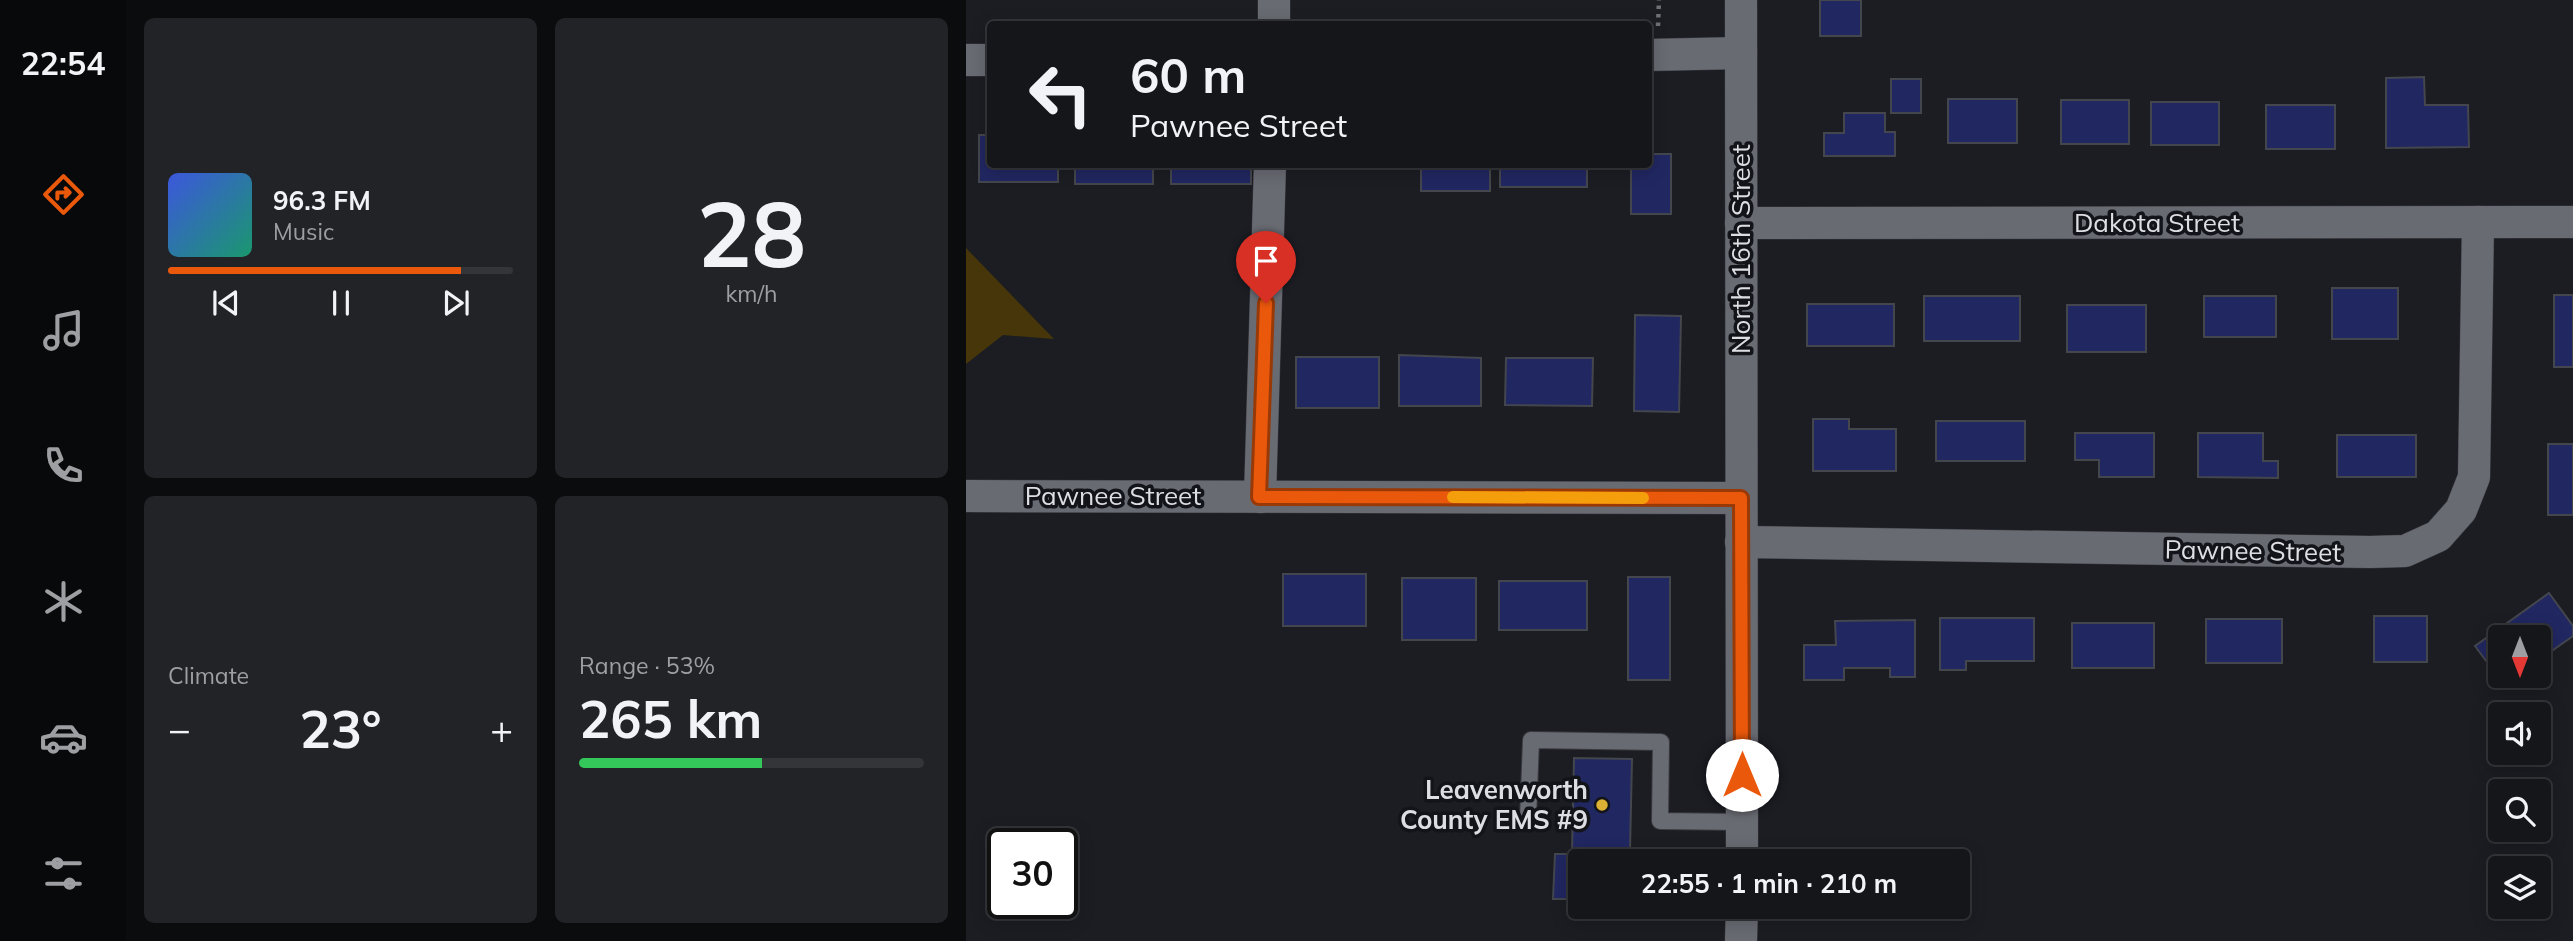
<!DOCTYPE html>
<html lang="en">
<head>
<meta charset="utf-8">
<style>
  :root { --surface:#14161a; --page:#212327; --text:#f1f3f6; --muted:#9d9fa2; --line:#333539; --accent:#ea580c }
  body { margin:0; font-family:Mulish,sans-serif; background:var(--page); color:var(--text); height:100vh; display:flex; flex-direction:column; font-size:26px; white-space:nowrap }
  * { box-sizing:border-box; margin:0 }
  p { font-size:23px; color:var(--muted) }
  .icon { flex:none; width:38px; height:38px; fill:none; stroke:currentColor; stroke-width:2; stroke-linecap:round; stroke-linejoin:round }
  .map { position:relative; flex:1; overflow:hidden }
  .details { display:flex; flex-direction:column; gap:18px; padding:18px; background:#0b0c0e; width:840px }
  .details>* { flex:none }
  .guide { position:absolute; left:21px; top:21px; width:665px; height:147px; border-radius:7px; box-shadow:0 4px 18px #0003,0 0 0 2px var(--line); background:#14161a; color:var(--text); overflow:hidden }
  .needle { width:46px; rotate:180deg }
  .fabs { position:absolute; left:1522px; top:625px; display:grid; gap:14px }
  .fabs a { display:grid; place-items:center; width:63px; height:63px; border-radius:7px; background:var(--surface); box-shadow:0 4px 18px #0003,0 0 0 2px var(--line); font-size:35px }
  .speed { position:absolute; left:21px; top:828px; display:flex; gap:14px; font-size:35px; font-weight:700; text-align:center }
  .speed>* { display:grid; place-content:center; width:91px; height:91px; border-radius:50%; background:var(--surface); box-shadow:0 4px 18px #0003,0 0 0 2px var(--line); line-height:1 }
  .speed .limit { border:4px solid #111; border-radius:10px; background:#fff; color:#111 }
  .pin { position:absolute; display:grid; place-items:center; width:60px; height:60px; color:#fff; margin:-72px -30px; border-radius:50% 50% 50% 0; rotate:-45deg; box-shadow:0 0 7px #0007 }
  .pin .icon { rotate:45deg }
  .me { position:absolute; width:77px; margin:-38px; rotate:0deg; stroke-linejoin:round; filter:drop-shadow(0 0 5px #0008) }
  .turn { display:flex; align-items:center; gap:24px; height:147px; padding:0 28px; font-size:32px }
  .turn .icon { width:91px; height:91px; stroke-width:2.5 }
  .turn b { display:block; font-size:49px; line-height:60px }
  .big { font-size:52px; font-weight:700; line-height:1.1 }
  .details .tile { flex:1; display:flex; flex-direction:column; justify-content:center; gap:10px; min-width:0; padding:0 24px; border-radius:10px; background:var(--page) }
  .details .dial { align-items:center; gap:0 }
  .dial b { font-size:91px; line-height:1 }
  .song { display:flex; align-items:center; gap:21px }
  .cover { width:84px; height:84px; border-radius:10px; background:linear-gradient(135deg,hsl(230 70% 55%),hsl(160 70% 35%)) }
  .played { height:7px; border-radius:4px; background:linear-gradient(90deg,var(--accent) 85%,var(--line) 85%) }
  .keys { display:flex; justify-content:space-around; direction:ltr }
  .heat { display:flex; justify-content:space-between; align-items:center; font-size:38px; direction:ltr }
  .charge { height:10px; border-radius:5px; background:linear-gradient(90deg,#34c759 53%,var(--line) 0) }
  .details .tiles { flex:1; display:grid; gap:18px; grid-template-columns:repeat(2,1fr) }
  .trip { position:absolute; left:602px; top:849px; width:402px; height:70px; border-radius:7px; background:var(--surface); box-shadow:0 4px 18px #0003,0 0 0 2px var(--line); font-weight:700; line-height:70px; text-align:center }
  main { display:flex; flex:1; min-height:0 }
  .dock { display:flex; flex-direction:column; width:126px; justify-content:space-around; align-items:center; background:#08090a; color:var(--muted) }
  .dock .icon { width:49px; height:49px }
  .dock .on { color:var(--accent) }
  .dock b { font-size:32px; color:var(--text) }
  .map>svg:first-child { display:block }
</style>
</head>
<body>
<main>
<nav class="dock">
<b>22:54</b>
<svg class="icon on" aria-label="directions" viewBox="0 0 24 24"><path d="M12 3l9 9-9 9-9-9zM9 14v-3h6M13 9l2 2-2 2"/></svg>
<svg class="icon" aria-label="music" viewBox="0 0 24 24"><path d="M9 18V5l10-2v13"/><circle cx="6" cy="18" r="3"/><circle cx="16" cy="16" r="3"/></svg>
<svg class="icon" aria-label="phone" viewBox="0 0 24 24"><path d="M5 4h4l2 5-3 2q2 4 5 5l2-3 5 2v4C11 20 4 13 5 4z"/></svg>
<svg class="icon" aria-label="climate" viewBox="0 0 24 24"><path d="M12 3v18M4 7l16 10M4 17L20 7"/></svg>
<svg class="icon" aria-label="car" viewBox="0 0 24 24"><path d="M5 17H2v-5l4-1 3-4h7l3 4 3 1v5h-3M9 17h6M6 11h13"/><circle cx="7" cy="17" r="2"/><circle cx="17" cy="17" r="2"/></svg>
<svg class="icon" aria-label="filters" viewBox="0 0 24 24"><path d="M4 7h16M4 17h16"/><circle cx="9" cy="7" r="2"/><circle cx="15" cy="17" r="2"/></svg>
</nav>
<section class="details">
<div class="tiles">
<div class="tile">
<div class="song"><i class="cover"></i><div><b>96.3 FM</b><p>Music</p></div></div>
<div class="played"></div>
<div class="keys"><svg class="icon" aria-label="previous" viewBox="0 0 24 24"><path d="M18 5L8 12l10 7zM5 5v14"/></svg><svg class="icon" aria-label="pause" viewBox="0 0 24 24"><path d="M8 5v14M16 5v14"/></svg><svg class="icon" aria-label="next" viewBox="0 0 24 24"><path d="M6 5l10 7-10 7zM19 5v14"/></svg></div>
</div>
<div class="tile dial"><b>28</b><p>km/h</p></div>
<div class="tile"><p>Climate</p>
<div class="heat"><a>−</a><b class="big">23°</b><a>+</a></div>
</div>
<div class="tile"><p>Range · 53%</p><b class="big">265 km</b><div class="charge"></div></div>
</div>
</section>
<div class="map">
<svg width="1607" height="941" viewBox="0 0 1607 941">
  <rect width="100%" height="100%" fill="#1b1d23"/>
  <polygon fill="#46360a" points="0,248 88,339 37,335 0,364"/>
  <g fill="#212761" stroke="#44464d" stroke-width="2">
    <rect x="854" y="0" width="41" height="36"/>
    <polygon points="1458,77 1459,105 1502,105 1503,147 1420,148 1420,78"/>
    <rect x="925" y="79" width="30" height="34"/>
    <rect x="982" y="99" width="69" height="44"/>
    <rect x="1095" y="100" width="68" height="44"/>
    <rect x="1185" y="102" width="68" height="43"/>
    <rect x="1300" y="105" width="69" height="44"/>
    <polygon points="878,113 919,113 919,132 929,132 929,156 858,156 858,133 878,133"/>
    <polygon points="13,135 24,135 24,164 92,164 92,182 13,182"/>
    <polygon points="682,154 705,154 705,214 665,214 665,164 682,164"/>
    <rect x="109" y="164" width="78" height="20"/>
    <rect x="205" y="164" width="80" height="20"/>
    <rect x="455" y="164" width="69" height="27"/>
    <rect x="534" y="164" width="87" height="23"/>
    <rect x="1366" y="288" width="66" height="51"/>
    <rect x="1588" y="295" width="19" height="72"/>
    <rect x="958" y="296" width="96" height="45"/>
    <rect x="1238" y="296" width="72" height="41"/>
    <rect x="841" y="304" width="87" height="42"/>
    <rect x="1101" y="305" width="79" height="47"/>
    <polygon points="669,315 715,316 713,412 668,411"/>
    <polygon points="433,355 515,358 515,406 433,406"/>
    <rect x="330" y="357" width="83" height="51"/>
    <polygon points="540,358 627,358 626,406 539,405"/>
    <polygon points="847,419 883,419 883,429 930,429 930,471 847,471"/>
    <rect x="970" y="421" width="89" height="40"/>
    <polygon points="1109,433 1188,433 1188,477 1133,477 1133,460 1109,460"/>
    <polygon points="1232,433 1297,433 1297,461 1312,461 1312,478 1232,477"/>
    <rect x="1371" y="435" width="79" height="42"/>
    <rect x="1582" y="444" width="25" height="71"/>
    <rect x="317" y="574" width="83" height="52"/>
    <rect x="662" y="577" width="42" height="103"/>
    <rect x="436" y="578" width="74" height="62"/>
    <rect x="533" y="581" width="88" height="49"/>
    <polygon points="1583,593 1607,626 1607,636 1573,660 1573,637 1535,637 1535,676 1552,676 1538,685 1509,646"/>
    <rect x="1408" y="616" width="53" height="46"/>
    <polygon points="974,618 1068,618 1068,661 1000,661 1000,670 974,670"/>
    <rect x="1240" y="619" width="76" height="44"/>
    <polygon points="949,620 949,677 924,677 924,668 878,668 878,680 838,680 838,645 870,645 869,621"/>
    <rect x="1106" y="623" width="82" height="45"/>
    <polygon points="608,758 666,759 664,851 673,851 673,861 614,861 614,905 609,905 609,899 587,899 589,854 606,854"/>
  </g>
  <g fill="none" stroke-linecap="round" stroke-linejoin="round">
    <g stroke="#3a3b40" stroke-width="18">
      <polyline id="lane" points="562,819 565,740 695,742 694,821 776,822"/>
    </g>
    <g stroke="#3a3b40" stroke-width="33">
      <g id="street">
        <polyline points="775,0 776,861"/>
        <polyline points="308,24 308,0"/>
        <polyline points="682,55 775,53"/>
        <polyline points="0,60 24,60"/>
        <polyline points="775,223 1607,222"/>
        <polyline points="0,496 775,498"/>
        <polyline points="294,497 304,164"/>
        <polyline points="775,542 1404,552 1439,551 1472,536 1495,510 1508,477 1512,222"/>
        <polyline points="775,941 776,906"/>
      </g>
    </g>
    <polyline stroke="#6f7076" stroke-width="4.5" stroke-dasharray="3.5 5" stroke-linecap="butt" points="692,26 693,0"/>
    <use href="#lane" stroke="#696b73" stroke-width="16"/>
    <use href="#street" stroke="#696b73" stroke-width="32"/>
  </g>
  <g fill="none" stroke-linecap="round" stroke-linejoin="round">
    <g stroke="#983908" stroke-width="18">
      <polyline id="route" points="300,303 293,497 775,498 776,775"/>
    </g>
    <use href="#route" stroke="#ea580c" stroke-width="12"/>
    <polyline stroke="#f59e0b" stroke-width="12" points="487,497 677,498"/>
  </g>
  <circle fill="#ddb133" stroke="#12141a" stroke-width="2.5" cx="636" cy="805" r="7"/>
  <g text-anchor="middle" stroke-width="7" stroke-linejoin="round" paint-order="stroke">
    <g font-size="26" fill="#dddee3" stroke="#12141a">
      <text x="1191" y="232">Dakota Street</text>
      <text transform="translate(775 249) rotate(-90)" y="9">North 16th Street</text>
      <text x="147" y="505">Pawnee Street</text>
      <text transform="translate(1287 551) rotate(1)" y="9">Pawnee Street</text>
    </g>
    <g font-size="26" font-weight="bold" fill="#dddee3" stroke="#12141a" text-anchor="end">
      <text x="622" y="799">Leavenworth<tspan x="622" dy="30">County EMS #9</tspan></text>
    </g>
  </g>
</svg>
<div class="fabs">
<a><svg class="needle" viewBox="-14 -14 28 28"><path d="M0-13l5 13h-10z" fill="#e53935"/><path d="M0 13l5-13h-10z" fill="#9d9fa2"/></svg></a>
<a><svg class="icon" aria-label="sound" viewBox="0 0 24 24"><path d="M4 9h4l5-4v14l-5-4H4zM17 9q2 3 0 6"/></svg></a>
<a><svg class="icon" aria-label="search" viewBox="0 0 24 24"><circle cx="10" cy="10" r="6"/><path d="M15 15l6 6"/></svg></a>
<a><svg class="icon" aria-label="layers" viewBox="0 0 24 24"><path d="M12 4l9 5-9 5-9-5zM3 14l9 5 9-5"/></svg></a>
</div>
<div class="speed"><div class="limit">30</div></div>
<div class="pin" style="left:300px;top:303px;background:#d93025"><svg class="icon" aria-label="arrive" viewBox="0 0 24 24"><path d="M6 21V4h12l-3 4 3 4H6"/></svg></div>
<svg class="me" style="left:776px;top:775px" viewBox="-20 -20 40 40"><circle r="19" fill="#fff"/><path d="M0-13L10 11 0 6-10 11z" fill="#ea580c"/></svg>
<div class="trip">22:55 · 1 min · 210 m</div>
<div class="guide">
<div class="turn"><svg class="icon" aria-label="left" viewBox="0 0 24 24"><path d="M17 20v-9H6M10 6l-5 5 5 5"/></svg><div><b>60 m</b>Pawnee Street</div></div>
</div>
</div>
</main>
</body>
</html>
